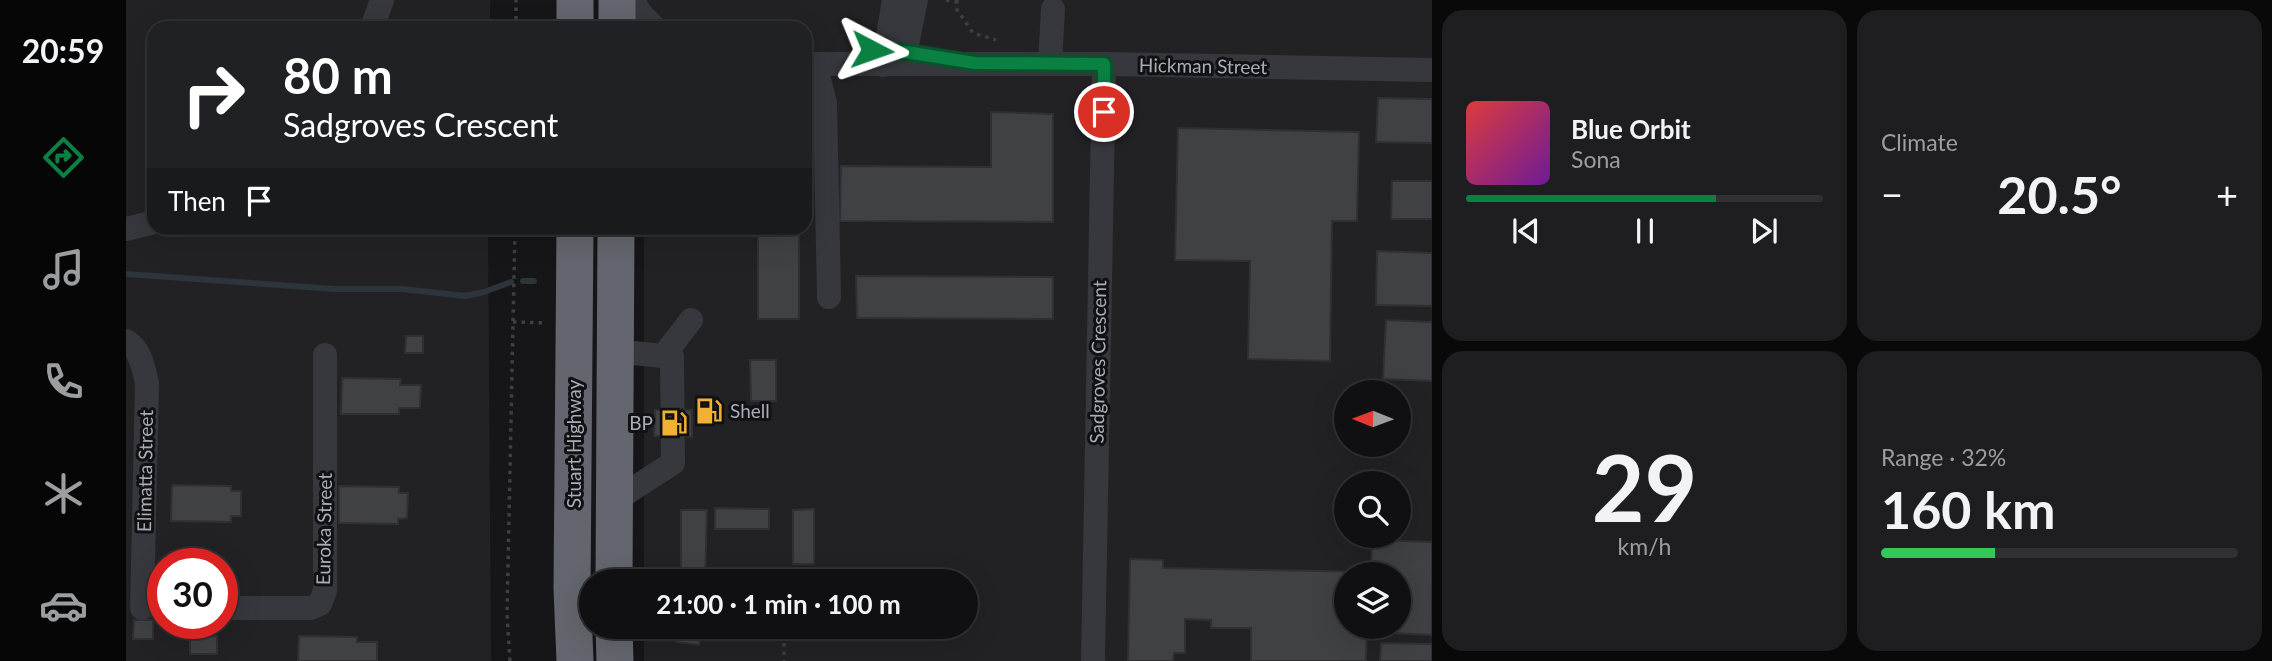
<!DOCTYPE html>
<html lang="en">
<head>
<meta charset="utf-8">
<style>
  :root { --surface:#101012; --page:#1e1e20; --text:#f1f3f6; --muted:#9c9d9f; --line:#303032; --accent:#0b8043 }
  body { margin:0; font-family:Lato,sans-serif; background:var(--page); color:var(--text); height:100vh; display:flex; flex-direction:column; font-size:26px; white-space:nowrap }
  * { box-sizing:border-box; margin:0 }
  p { font-size:23px; color:var(--muted) }
  .icon { flex:none; width:38px; height:38px; fill:none; stroke:currentColor; stroke-width:2; stroke-linecap:round; stroke-linejoin:round }
  .map { position:relative; flex:1; overflow:hidden }
  .sheet { display:flex; flex-direction:column; gap:10px; padding:10px; background:#09090a; width:840px }
  .sheet>* { flex:none }
  .hud { position:absolute; left:21px; top:21px; width:665px; height:214px; border-radius:21px; box-shadow:0 7px 28px #0002,0 0 0 2px var(--line); background:#202124; color:#fff; overflow:hidden }
  .needle { width:46px; rotate:271deg }
  .buttons { position:absolute; left:1208px; top:380px; display:grid; gap:14px }
  .buttons a { display:grid; place-items:center; width:77px; height:77px; border-radius:50%; background:var(--surface); box-shadow:0 7px 28px #0002,0 0 0 2px var(--line); font-size:35px }
  .speed { position:absolute; left:21px; top:548px; display:flex; gap:14px; font-size:35px; font-weight:700; text-align:center }
  .speed>* { display:grid; place-content:center; width:91px; height:91px; border-radius:50%; background:var(--surface); box-shadow:0 7px 28px #0002,0 0 0 2px var(--line); line-height:1 }
  .speed .limit { border:10px solid #d22; background:#fff; color:#111 }
  .pin { position:absolute; display:grid; place-items:center; width:60px; height:60px; color:#fff; margin:-30px; border:4px solid #fff; border-radius:50%; box-shadow:0 2px 7px #0007 }
  .me { position:absolute; width:77px; margin:-38px; rotate:94deg; stroke-linejoin:round; filter:drop-shadow(0 0 5px #0008) }
  .turn { display:flex; align-items:center; gap:24px; height:147px; padding:0 21px; font-size:32px }
  .turn .icon { width:91px; height:91px; stroke-width:2.5 }
  .turn b { display:block; font-size:49px; line-height:60px }
  .then { display:flex; align-items:center; height:66px; padding:0 21px; background:#0003; gap:14px; font-size:26px }
  .big { font-size:52px; font-weight:700; line-height:1.1 }
  .sheet .tile { flex:1; display:flex; flex-direction:column; justify-content:center; gap:10px; min-width:0; padding:0 24px; border-radius:21px; background:var(--page) }
  .sheet .dial { align-items:center; gap:0 }
  .dial b { font-size:91px; line-height:1 }
  .song { display:flex; align-items:center; gap:21px }
  .cover { width:84px; height:84px; border-radius:10px; background:linear-gradient(135deg,hsl(0 70% 55%),hsl(280 70% 35%)) }
  .played { height:7px; border-radius:4px; background:linear-gradient(90deg,var(--accent) 70%,var(--line) 70%) }
  .keys { display:flex; justify-content:space-around; direction:ltr }
  .heat { display:flex; justify-content:space-between; align-items:center; font-size:38px; direction:ltr }
  .charge { height:10px; border-radius:5px; background:linear-gradient(90deg,#34c759 32%,var(--line) 0) }
  .sheet .tiles { flex:1; display:grid; gap:10px; grid-template-columns:repeat(2,1fr) }
  .trip { position:absolute; left:453px; top:569px; width:399px; height:70px; border-radius:35px; background:var(--surface); box-shadow:0 7px 28px #0002,0 0 0 2px var(--line); font-weight:700; line-height:70px; text-align:center }
  main { display:flex; flex:1; min-height:0 }
  .tab-bar { display:flex; flex-direction:column; width:126px; justify-content:space-around; align-items:center; background:#060607; color:var(--muted) }
  .tab-bar .icon { width:49px; height:49px }
  .tab-bar .on { color:var(--accent) }
  .tab-bar b { font-size:32px; color:var(--text) }
  .map>svg:first-child { display:block }
</style>
</head>
<body>
<main>
<nav class="tab-bar">
<b>20:59</b>
<svg class="icon on" aria-label="directions" viewBox="0 0 24 24"><path d="M12 3l9 9-9 9-9-9zM9 14v-3h6M13 9l2 2-2 2"/></svg>
<svg class="icon" aria-label="music" viewBox="0 0 24 24"><path d="M9 18V5l10-2v13"/><circle cx="6" cy="18" r="3"/><circle cx="16" cy="16" r="3"/></svg>
<svg class="icon" aria-label="phone" viewBox="0 0 24 24"><path d="M5 4h4l2 5-3 2q2 4 5 5l2-3 5 2v4C11 20 4 13 5 4z"/></svg>
<svg class="icon" aria-label="climate" viewBox="0 0 24 24"><path d="M12 3v18M4 7l16 10M4 17L20 7"/></svg>
<svg class="icon" aria-label="car" viewBox="0 0 24 24"><path d="M5 17H2v-5l4-1 3-4h7l3 4 3 1v5h-3M9 17h6M6 11h13"/><circle cx="7" cy="17" r="2"/><circle cx="17" cy="17" r="2"/></svg>
</nav>
<div class="map">
<svg width="1306" height="661" viewBox="0 0 1306 661">
  <rect width="100%" height="100%" fill="#161618"/>
  <g fill="#222225" fill-rule="evenodd">
    <path d="M0 0H364V28H28V228H362L365 661H0ZM37 564H96V623H37Z"/>
    <path d="M518 0H1306V661H518V627L840 626V581H518V228H679V28H518ZM1220 392H1272V444H1220ZM1220 483H1272V536H1220ZM1220 574H1272V626H1220Z"/>
  </g>
  <g fill="none" stroke-linecap="round" stroke-linejoin="round">
    <g stroke="#2c353c" stroke-width="6">
      <polyline points="0,274 209,289 276,289 339,296 358,292 385,282"/>
      <polyline points="397,281 408,281"/>
    </g>
  </g>
  <g fill="#404145" stroke="#303034" stroke-width="2">
    <polygon points="1252,98 1306,99 1306,143 1250,142"/>
    <polygon points="865,112 927,114 927,222 714,221 715,166 865,167"/>
    <polygon points="1052,128 1233,132 1231,221 1206,221 1204,361 1122,359 1124,261 1049,260"/>
    <polygon points="1266,181 1306,181 1306,219 1265,219"/>
    <rect x="632" y="228" width="41" height="91"/>
    <polygon points="1251,251 1306,253 1306,306 1250,305"/>
    <polygon points="730,276 927,277 927,319 731,318"/>
    <polygon points="1260,320 1306,322 1306,381 1257,379"/>
    <polygon points="280,336 297,336 297,353 279,353"/>
    <polygon points="624,360 650,360 650,401 625,401"/>
    <polygon points="216,378 275,379 274,385 295,385 294,408 273,408 273,414 215,414"/>
    <polygon points="529,410 566,410 566,437 528,436"/>
    <polygon points="46,485 105,486 105,491 115,491 115,516 105,516 105,522 45,521"/>
    <polygon points="213,486 273,487 273,493 282,493 281,518 272,519 272,524 213,523"/>
    <polygon points="589,508 643,509 643,529 589,529"/>
    <polygon points="688,509 688,564 667,564 667,510"/>
    <polygon points="555,510 581,510 579,581 555,581"/>
    <polygon points="1246,540 1306,542 1306,635 1242,632 1242,626 1272,626 1272,574 1245,574"/>
    <polygon points="1004,559 1037,560 1037,568 1242,572 1242,574 1220,574 1220,626 1241,626 1240,661 1125,661 1125,628 1085,628 1085,620 1059,619 1059,653 1048,653 1047,661 1002,661"/>
    <polygon points="8,620 27,620 27,639 7,639"/>
    <polygon points="553,626 577,626 573,645 550,642"/>
    <rect x="64" y="636" width="27" height="18"/>
    <polygon points="173,636 231,637 231,642 251,642 251,661 172,661"/>
    <polygon points="1255,643 1306,644 1306,661 1254,661"/>
  </g>
  <g fill="none" stroke-linecap="round" stroke-linejoin="round">
    <g stroke="#3d3f44" stroke-width="3.5" stroke-dasharray="3.5 5" stroke-linecap="butt">
      <polyline points="820,0 831,2"/>
      <polyline points="831,0 830,8 847,33 870,40"/>
      <polyline points="390,28 390,0"/>
      <polyline points="387,322 421,323"/>
      <polyline points="658,643 658,661"/>
      <polyline points="384,661 381,615 389,228"/>
    </g>
    <g stroke="#37383d" stroke-width="24">
      <polyline points="507,0 514,13 529,28"/>
      <polyline points="246,28 256,0"/>
      <polyline points="679,64 978,64 1306,70"/>
      <polyline points="689,64 699,103 703,297"/>
      <polyline points="777,64 790,0"/>
      <polyline points="924,64 927,9"/>
      <polyline points="757,65 768,0"/>
      <polyline points="0,229 28,222"/>
      <path d="M0 341C15 350 17 367 21 383L16 608"/>
      <polyline points="538,355 565,320"/>
      <polyline points="488,501 547,463 546,357 489,351"/>
      <polyline points="96,608 185,608 194,604 199,591 199,355"/>
      <polyline points="967,661 978,64"/>
    </g>
    <g stroke="#63666e" stroke-width="37">
      <polyline points="491,0 491,28"/>
      <polyline points="449,28 449,0"/>
      <polyline points="449,228 446,588 449,661"/>
      <polyline points="488,581 490,228"/>
      <polyline points="488,626 489,661"/>
    </g>
  </g>
  <g fill="none" stroke-linecap="round" stroke-linejoin="round">
    <g stroke="#07532c" stroke-width="18">
      <polyline id="route" points="746,50 780,52 849,63 978,64 978,112"/>
    </g>
    <use href="#route" stroke="#0b8043" stroke-width="12"/>
  </g>
  <defs>
    <g id="fuel-bare" transform="scale(2.1)"><path d="M-5.5-6h7V0h2V4h1.3V-2.5L3-4.5l.8-.8L6-3V5H2.5V1h-1V6h-7ZM-4.2-4.7v3.2H.2V-4.7Z" fill="#f2b134" stroke="#111113" stroke-width="2.5" paint-order="stroke"/></g>
  </defs>
  <g fill-rule="evenodd">
    <use href="#fuel-bare" x="583" y="411"/>
    <use href="#fuel-bare" x="548" y="423"/>
  </g>
  <g text-anchor="middle" stroke-width="6" stroke-linejoin="round" paint-order="stroke">
    <g font-size="19" fill="#a8adb8" stroke="#111113">
      <text transform="translate(1077 66) rotate(1)" y="7">Hickman Street</text>
      <text transform="translate(972 362) rotate(-89)" y="7">Sadgroves Crescent</text>
      <text transform="translate(448 444) rotate(-90)" y="7">Stuart Highway</text>
      <text transform="translate(19 471) rotate(-89)" y="7">Elimatta Street</text>
      <text transform="translate(198 529) rotate(-89)" y="7">Euroka Street</text>
    </g>
    <g font-size="19" fill="#a8adb8" stroke="#111113" text-anchor="start">
      <text x="604" y="418">Shell</text>
      <text x="527" y="430" text-anchor="end">BP</text>
    </g>
  </g>
</svg>
<div class="buttons">
<a><svg class="needle" viewBox="-14 -14 28 28"><path d="M0-13l5 13h-10z" fill="#e53935"/><path d="M0 13l5-13h-10z" fill="#9c9d9f"/></svg></a>
<a><svg class="icon" aria-label="search" viewBox="0 0 24 24"><circle cx="10" cy="10" r="6"/><path d="M15 15l6 6"/></svg></a>
<a><svg class="icon" aria-label="layers" viewBox="0 0 24 24"><path d="M12 4l9 5-9 5-9-5zM3 14l9 5 9-5"/></svg></a>
</div>
<div class="speed"><div class="limit">30</div></div>
<div class="pin" style="left:978px;top:112px;background:#d93025"><svg class="icon" aria-label="arrive" viewBox="0 0 24 24"><path d="M6 21V4h12l-3 4 3 4H6"/></svg></div>
<svg class="me" style="left:746px;top:50px" viewBox="-20 -20 40 40"><path d="M0-17L14 15 0 8-14 15z" fill="#0b8043" stroke="#fff" stroke-width="4"/></svg>
<div class="trip">21:00 · 1 min · 100 m</div>
<div class="hud">
<div class="turn"><svg class="icon" aria-label="right" viewBox="0 0 24 24"><path d="M7 20v-9h11M14 6l5 5-5 5"/></svg><div><b>80 m</b>Sadgroves Crescent</div></div>
<div class="then">Then<svg class="icon" aria-label="arrive" viewBox="0 0 24 24"><path d="M6 21V4h12l-3 4 3 4H6"/></svg></div>
</div>
</div>
<section class="sheet">
<div class="tiles">
<div class="tile">
<div class="song"><i class="cover"></i><div><b>Blue Orbit</b><p>Sona</p></div></div>
<div class="played"></div>
<div class="keys"><svg class="icon" aria-label="previous" viewBox="0 0 24 24"><path d="M18 5L8 12l10 7zM5 5v14"/></svg><svg class="icon" aria-label="pause" viewBox="0 0 24 24"><path d="M8 5v14M16 5v14"/></svg><svg class="icon" aria-label="next" viewBox="0 0 24 24"><path d="M6 5l10 7-10 7zM19 5v14"/></svg></div>
</div>
<div class="tile"><p>Climate</p>
<div class="heat"><a>−</a><b class="big">20.5°</b><a>+</a></div>
</div>
<div class="tile dial"><b>29</b><p>km/h</p></div>
<div class="tile"><p>Range · 32%</p><b class="big">160 km</b><div class="charge"></div></div>
</div>
</section>
</main>
</body>
</html>
